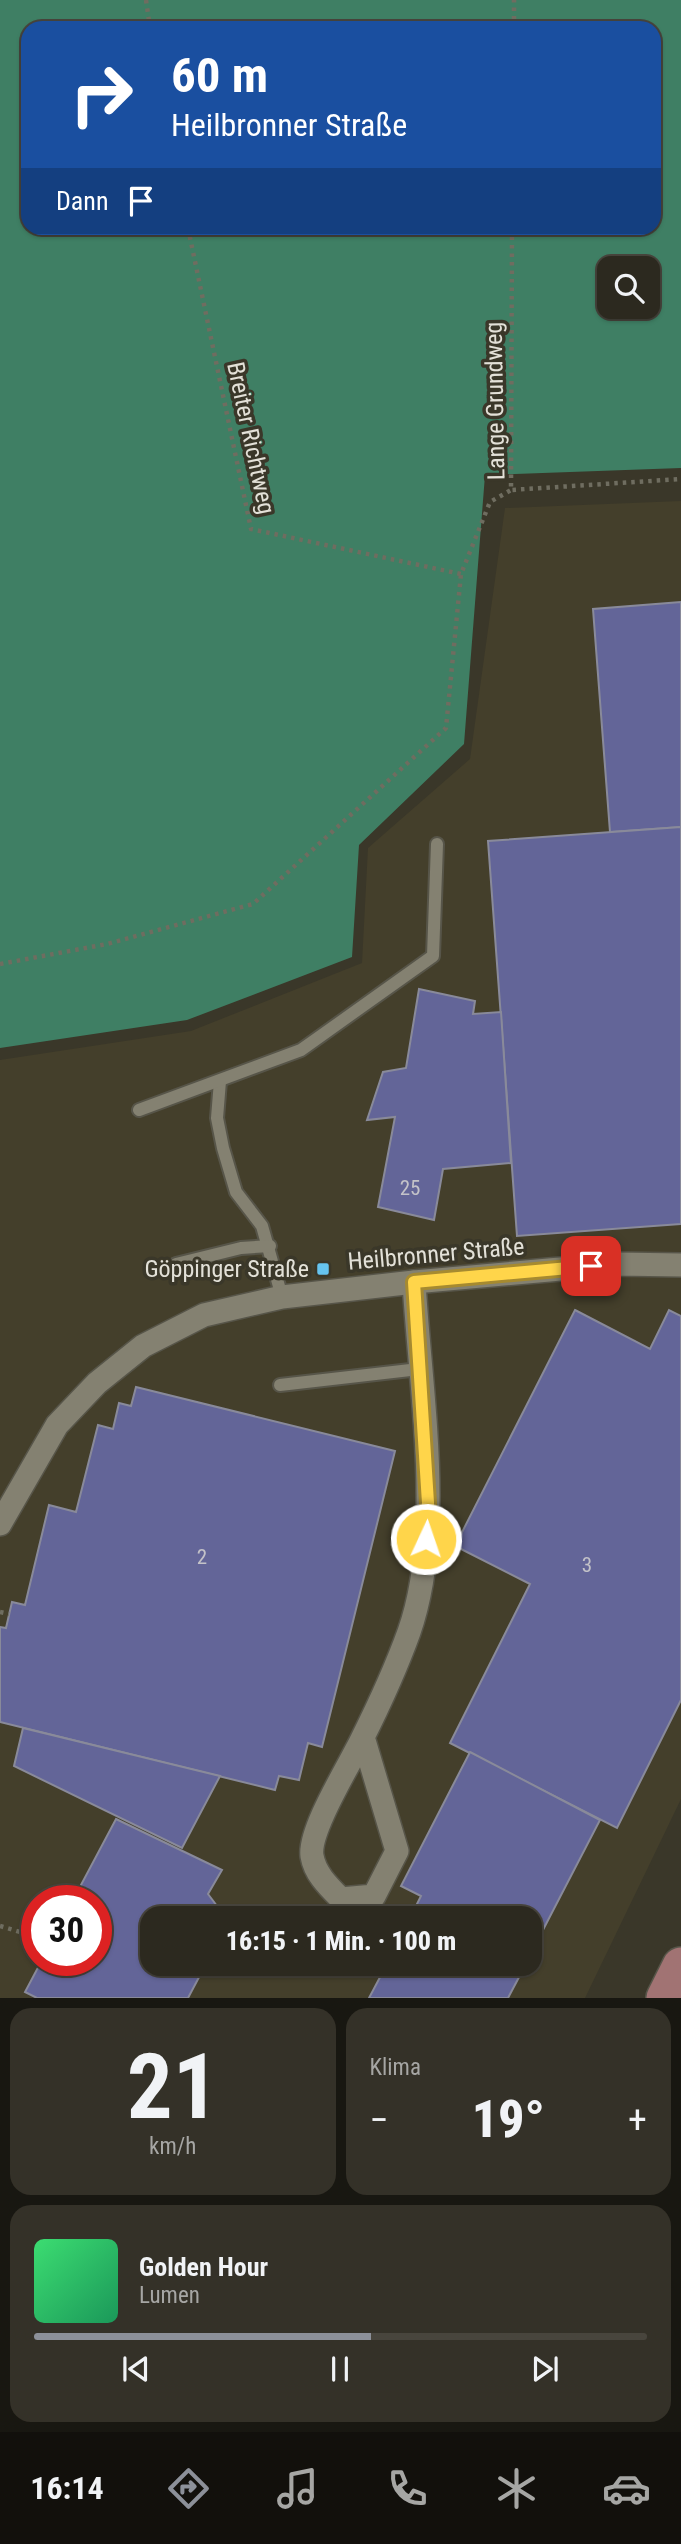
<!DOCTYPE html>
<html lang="de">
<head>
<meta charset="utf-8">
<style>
  :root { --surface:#2c291f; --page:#343128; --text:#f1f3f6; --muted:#a6a6a4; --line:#48453d; --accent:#8c9099 }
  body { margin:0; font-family:"Roboto Condensed",sans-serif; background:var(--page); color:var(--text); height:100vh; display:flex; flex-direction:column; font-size:26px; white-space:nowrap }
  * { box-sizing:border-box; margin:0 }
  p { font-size:23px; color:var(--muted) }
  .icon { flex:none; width:38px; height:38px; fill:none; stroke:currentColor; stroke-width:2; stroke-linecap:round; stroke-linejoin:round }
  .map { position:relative; height:1998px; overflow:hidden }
  .side { display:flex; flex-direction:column; gap:10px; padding:10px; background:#181711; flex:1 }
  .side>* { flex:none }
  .banner { position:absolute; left:21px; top:21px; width:640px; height:214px; border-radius:21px; box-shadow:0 2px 5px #0004,0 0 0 2px var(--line); background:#1a4fa0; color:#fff; overflow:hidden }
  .tools { position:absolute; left:597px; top:256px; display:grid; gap:14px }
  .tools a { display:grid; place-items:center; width:63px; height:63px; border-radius:14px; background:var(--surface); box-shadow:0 2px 5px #0004,0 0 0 2px var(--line); font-size:35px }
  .speed { position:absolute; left:21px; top:1885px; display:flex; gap:14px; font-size:35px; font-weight:700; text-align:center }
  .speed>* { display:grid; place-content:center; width:91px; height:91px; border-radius:50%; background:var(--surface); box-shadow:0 2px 5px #0004,0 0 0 2px var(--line); line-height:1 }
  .speed .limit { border:10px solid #d22; background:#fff; color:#111 }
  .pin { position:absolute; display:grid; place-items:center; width:60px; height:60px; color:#fff; margin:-30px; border-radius:14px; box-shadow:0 4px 10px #0006 }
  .me { position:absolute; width:77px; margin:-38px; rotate:3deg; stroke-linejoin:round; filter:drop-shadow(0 0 5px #0008) }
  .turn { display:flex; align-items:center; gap:24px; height:147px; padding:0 35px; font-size:32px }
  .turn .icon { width:91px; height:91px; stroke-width:2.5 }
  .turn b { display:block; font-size:49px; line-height:60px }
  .then { display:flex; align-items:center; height:66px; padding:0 35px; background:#0003; gap:14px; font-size:26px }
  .big { font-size:52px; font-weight:800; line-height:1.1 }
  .side .card { flex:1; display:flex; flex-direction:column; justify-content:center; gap:10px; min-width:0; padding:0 24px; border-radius:21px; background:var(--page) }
  .side .dial { align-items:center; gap:0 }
  .dial b { font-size:91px; line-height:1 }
  .song { display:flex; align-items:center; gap:21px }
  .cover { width:84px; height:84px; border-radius:10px; background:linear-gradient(135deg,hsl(140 70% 55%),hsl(150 70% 35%)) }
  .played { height:7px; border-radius:4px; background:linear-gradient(90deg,var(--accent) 55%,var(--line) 55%) }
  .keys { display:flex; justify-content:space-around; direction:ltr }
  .heat { display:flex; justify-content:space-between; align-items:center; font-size:38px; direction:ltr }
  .side .tiles { flex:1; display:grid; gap:10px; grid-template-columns:1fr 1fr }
  .card:last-child { grid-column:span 2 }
  .trip { position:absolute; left:140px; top:1906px; width:402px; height:70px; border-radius:21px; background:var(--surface); box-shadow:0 2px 5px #0004,0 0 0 2px var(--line); font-weight:800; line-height:70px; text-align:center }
  .tab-bar { display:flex; height:112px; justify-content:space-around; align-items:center; background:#12100c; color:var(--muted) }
  .tab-bar .icon { width:49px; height:49px }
  .tab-bar .selected { color:var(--accent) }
  .tab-bar b { font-size:32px; color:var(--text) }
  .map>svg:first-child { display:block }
</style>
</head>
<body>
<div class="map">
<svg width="681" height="1998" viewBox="0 0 681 1998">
  <rect width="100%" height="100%" fill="#3a3729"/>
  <path fill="#443f2b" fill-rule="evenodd" d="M681 501V1799L585 1998H0V1060L191 1031 362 963 368 848 470 759 505 508ZM37 1900H96V1960H37ZM152 1918H530V1964H152Z"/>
  <path fill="#3f7f64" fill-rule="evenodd" d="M0 0H681V468L485 475 464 744 359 845 352 957 187 1020 0 1048ZM28 28H654V228H28ZM609 268H648V306H609Z"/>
  <g fill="#636598" stroke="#898a9a" stroke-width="2">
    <polygon points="681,602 681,827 610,832 593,609"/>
    <polygon points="681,827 681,1224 517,1236 488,841"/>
    <polygon points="419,989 475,1001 473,1014 501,1012 511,1163 443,1169 434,1220 378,1207 395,1117 367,1120 383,1072 406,1068"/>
    <polygon points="575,1310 650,1349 669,1310 681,1316 681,1700 617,1828 450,1743 530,1584 455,1546"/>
    <polygon points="136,1387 395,1451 322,1747 308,1743 299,1780 279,1776 275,1790 0,1722 0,1627 6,1628 12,1602 25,1605 49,1505 76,1512 98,1425 113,1429 119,1403 131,1406"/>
    <polygon points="23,1728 220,1776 182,1848 14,1766"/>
    <polygon points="470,1752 600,1820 530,1955 530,1918 410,1918 421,1896 401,1886"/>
    <polygon points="116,1819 222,1870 208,1894 226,1918 152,1918 152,1964 206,1964 188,1998 37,1998 25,1992 42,1960 96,1960 96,1900 73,1900"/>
    <polygon points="387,1964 526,1964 508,1998 369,1998"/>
  </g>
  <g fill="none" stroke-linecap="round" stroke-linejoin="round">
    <g stroke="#575549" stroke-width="16">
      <g id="service">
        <polyline points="220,1081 217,1118 223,1148 236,1192 262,1226 282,1297"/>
        <polyline points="139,1110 301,1050 433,956 437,844"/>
        <polyline points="176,1264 241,1248 270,1246"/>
        <polyline points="280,1385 419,1369"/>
      </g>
    </g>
    <g stroke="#575549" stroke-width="26">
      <g id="minor">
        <polyline points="0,1524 57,1425 97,1383 143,1346 204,1315 282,1297 414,1282 617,1264 681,1265"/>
        <path d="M363 1737 397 1851 374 1896 341 1899C329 1887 315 1874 312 1856 308 1831 350 1764 362 1739 379 1705 396 1668 409 1632 445 1529 420 1390 414 1282"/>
      </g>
    </g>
    <g stroke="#575549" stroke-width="40">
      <polyline id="primary" points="665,1998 681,1966"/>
    </g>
    <g stroke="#6f6d60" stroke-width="4.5" stroke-dasharray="3.5 5" stroke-linecap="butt">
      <polyline points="146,0 150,28"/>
      <polyline points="514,28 514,0"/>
      <polyline points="188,228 251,529 461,574"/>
      <polyline points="512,228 511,490 681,479"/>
      <polyline points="0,964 107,944 253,904 446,728 461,574 490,502 511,490"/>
      <polyline points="0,1612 9,1614"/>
      <polyline points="0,1926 37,1937"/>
    </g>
    <use href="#service" stroke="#848171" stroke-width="12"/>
    <use href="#minor" stroke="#848171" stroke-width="23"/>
    <use href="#primary" stroke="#a17373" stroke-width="37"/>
  </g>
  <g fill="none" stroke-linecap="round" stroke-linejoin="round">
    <g stroke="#a68a30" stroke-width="18">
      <polyline id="route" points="426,1539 428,1503 414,1282 591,1266"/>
    </g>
    <use href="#route" stroke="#ffd54a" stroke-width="12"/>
  </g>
  <rect fill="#66c4ef" stroke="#3a3729" stroke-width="2.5" x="316" y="1262" width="14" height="14" rx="3.5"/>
  <g text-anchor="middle" stroke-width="7" stroke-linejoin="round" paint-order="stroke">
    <g font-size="21" fill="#c3c2c8">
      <text x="410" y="1195">25</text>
      <text x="202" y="1564">2</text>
      <text x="587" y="1572">3</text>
    </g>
    <g font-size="24" fill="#e3e1d8" stroke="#3a3729">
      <text transform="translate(495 401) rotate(-91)" y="8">Lange Grundweg</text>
      <text transform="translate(251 438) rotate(78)" y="8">Breiter Richtweg</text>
      <text transform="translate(436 1254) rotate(-5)" y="8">Heilbronner Straße</text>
    </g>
    <g font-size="24" fill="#e3e1d8" stroke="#3a3729" text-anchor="end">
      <text x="309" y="1277">Göppinger Straße</text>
    </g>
  </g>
</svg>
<div class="tools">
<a><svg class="icon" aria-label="search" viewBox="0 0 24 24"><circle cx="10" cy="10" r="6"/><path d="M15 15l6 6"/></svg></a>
</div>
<div class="speed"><div class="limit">30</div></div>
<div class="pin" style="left:591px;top:1266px;background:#d93025"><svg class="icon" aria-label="arrive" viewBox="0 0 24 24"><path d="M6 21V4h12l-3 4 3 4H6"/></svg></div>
<svg class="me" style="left:426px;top:1539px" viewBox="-20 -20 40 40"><circle r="17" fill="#ffd54a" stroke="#fff" stroke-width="3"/><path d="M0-11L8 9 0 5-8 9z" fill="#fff"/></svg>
<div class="trip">16:15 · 1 Min. · 100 m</div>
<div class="banner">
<div class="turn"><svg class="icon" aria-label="right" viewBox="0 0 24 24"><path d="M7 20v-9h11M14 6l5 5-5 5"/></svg><div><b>60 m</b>Heilbronner Straße</div></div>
<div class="then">Dann<svg class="icon" aria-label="arrive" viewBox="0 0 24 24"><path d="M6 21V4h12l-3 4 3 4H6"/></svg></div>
</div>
</div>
<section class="side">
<div class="tiles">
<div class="card dial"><b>21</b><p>km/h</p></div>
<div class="card"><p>Klima</p>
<div class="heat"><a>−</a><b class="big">19°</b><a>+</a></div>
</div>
<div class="card">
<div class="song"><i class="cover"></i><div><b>Golden Hour</b><p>Lumen</p></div></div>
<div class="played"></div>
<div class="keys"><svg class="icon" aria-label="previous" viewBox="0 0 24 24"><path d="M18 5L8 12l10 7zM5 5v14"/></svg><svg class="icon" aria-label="pause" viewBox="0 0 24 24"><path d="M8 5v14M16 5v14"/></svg><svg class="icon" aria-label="next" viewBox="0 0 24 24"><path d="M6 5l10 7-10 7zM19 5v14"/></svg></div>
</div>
</div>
</section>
<nav class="tab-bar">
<b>16:14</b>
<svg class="icon selected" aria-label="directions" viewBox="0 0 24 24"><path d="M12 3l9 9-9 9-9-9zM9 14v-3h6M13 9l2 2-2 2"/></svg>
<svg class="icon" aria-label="music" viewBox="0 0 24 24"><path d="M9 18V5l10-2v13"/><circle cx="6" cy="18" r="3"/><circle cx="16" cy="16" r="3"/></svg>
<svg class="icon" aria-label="phone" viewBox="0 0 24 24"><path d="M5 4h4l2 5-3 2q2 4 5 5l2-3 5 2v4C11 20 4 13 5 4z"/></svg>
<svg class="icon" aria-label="climate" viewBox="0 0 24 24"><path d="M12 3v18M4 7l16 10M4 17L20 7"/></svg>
<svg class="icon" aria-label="car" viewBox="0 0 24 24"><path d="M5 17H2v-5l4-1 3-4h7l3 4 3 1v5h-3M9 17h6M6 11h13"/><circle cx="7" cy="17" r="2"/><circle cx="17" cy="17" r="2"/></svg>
</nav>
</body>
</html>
